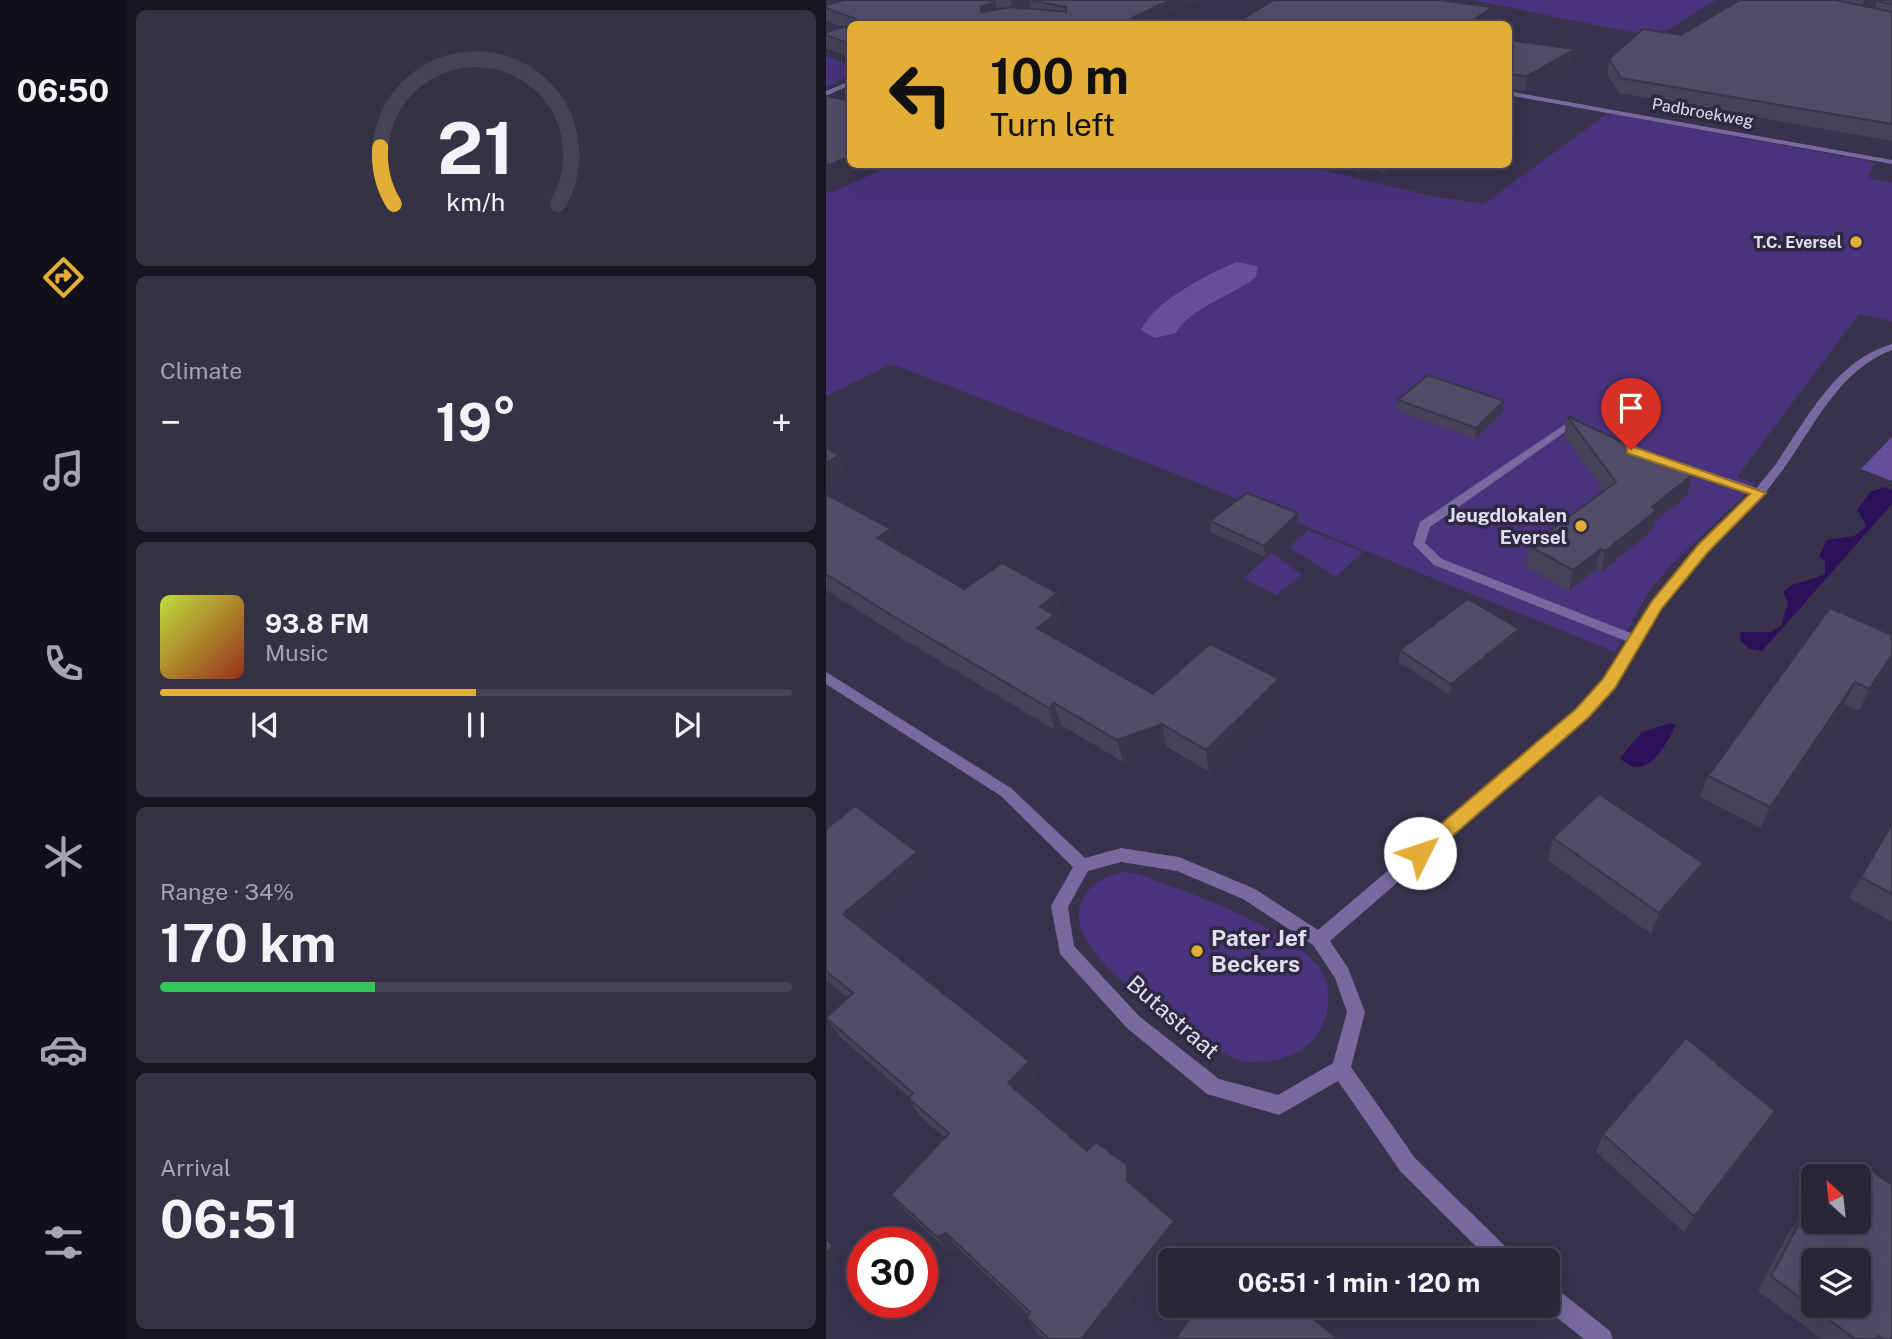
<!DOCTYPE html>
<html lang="en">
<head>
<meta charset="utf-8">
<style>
  :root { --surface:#2a263a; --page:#363245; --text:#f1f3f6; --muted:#a5a5af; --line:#464354; --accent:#e3ae35 }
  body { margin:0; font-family:"Public Sans",sans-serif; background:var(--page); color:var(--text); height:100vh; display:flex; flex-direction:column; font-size:26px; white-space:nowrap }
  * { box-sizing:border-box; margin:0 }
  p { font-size:23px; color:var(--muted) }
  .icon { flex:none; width:38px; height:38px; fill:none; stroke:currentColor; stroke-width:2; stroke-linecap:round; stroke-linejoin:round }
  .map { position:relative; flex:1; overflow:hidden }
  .details { display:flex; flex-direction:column; gap:10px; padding:10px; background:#171520; width:700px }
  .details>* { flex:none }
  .top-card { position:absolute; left:21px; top:21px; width:665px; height:147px; border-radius:10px; box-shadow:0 7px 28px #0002,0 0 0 2px var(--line); background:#e3ae35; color:#111; overflow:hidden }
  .needle { width:46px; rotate:333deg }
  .controls { position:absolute; left:975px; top:1164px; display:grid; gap:14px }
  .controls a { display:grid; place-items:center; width:70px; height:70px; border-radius:10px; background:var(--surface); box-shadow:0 7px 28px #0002,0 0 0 2px var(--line); font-size:35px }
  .speed { position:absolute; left:21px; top:1227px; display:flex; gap:14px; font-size:35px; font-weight:700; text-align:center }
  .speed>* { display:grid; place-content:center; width:91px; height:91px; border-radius:50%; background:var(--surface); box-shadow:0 7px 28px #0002,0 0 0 2px var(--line); line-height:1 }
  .speed .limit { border:10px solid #d22; background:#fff; color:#111 }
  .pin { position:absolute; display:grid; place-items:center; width:60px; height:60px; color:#fff; margin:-72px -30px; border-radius:50% 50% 50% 0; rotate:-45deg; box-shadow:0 0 7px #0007 }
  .pin .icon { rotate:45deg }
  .me { position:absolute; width:77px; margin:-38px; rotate:49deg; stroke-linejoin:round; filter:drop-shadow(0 0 5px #0008) }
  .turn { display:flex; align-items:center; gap:24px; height:147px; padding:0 28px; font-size:32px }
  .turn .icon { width:91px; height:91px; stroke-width:2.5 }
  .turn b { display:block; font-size:49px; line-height:60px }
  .big { font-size:52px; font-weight:700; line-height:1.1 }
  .details .widget { flex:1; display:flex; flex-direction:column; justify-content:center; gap:10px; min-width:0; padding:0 24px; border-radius:10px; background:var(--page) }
  .details .dial { align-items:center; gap:0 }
  .dial svg { height:182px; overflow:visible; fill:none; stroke:var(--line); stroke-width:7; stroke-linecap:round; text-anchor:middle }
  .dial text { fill:var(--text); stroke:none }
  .song { display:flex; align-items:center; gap:21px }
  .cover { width:84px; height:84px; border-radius:10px; background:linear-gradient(135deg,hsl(70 70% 55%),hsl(10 70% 35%)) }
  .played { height:7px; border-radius:4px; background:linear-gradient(90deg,var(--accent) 50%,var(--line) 50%) }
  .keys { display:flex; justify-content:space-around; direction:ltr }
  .heat { display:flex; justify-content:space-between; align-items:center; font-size:38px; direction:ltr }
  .charge { height:10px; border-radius:5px; background:linear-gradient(90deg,#34c759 34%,var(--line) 0) }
  .trip { position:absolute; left:332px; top:1248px; width:402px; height:70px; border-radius:10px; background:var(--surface); box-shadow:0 7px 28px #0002,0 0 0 2px var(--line); font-weight:700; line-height:70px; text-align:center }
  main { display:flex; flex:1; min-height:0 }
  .tab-bar { display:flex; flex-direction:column; width:126px; justify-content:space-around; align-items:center; background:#110f17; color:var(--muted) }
  .tab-bar .icon { width:49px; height:49px }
  .tab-bar .selected { color:var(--accent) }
  .tab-bar b { font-size:32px; color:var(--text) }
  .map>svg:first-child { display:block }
</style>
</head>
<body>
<main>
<nav class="tab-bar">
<b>06:50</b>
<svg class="icon selected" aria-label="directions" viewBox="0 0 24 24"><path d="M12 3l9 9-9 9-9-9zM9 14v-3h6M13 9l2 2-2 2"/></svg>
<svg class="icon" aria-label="music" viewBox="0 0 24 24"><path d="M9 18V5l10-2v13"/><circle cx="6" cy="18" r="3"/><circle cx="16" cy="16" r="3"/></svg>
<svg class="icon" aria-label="phone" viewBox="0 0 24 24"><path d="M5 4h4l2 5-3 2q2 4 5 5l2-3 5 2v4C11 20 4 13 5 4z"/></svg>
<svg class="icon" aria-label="climate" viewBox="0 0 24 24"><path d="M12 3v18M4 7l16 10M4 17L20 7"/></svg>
<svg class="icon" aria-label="car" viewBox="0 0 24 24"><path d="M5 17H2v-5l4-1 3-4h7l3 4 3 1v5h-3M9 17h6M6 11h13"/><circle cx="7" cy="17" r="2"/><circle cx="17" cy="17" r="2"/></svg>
<svg class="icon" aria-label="filters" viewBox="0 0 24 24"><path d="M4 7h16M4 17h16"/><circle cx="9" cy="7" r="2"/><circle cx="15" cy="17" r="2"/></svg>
</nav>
<section class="details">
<div class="widget dial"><svg viewBox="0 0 100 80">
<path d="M14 69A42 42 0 1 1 86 69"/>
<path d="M14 69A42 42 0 0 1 8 44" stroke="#e3ae35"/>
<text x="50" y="56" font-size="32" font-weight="700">21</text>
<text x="50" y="72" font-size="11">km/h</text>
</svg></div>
<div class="widget"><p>Climate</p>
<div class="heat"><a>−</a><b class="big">19°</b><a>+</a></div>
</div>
<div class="widget">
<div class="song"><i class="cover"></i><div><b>93.8 FM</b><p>Music</p></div></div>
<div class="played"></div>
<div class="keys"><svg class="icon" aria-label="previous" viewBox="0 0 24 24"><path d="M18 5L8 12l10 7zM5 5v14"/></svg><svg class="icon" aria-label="pause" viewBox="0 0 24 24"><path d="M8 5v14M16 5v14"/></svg><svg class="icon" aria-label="next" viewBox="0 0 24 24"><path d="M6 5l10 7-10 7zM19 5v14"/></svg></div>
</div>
<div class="widget"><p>Range · 34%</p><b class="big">170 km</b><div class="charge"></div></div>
<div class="widget"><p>Arrival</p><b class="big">06:51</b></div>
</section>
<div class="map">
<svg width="1066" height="1339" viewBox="0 0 1066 1339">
  <rect width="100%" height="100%" fill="#38324d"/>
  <g fill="#49337d">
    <polygon points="646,0 890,0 830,37"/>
    <polygon points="0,56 24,65 24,75 0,87"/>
    <polygon points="782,113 1041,161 1048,164 1042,178 1066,183 1066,321 1033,314 911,477 930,484 848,562 824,590 789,652 350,474 66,364 0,396 0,192 5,193 66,165 476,165 605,196 658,204"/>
    <polygon points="482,530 537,552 510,577 463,547"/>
    <polygon points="446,553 476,575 450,595 417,578"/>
    <path d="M299 872 309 873C359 891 460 926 493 967 512 992 501 1035 474 1051 460 1059 439 1063 423 1062 407 1060 392 1051 380 1042 345 1017 224 946 259 895 268 881 282 875 299 872Z"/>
  </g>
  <g fill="#634f9c">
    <path d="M411 262 432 266 430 277C408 295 362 309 350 333L329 338 315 330C327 302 383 273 411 262Z"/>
    <polygon points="1066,437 1066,481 1035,469"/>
  </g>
  <g fill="#2c1059">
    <path d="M1059 487 1066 490V504L936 651 923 649 914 640 915 632H945L955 626 962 603 957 591C970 580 983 582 999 574V561L993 556 1001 540 1028 536 1041 526 1031 510 1044 492Z"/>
    <path d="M844 723 850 725C840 745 819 785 794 758L816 732Z"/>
  </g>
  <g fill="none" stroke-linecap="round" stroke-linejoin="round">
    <g fill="#766a9f" fill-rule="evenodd">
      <path d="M1066 344V350C1015 369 990 422 961 464H953L951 462C982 417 1010 360 1066 344Z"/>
      <polygon points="738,425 762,434 756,437 739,432 604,527 599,543 616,559 815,637 817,640 815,643 805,643 608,565 587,544 594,522"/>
      <polygon points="815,450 937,490 939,493 937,496 929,496 811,455 811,451"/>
    </g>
    <g fill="#766a9f" fill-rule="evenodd">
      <polygon points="24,81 24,85 0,96 0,91"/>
      <polygon points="682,91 1066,160 1066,164 682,95"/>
      <path d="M957 459 961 460V464L937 496 881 552 836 608 788 687 761 718 504 941 522 968 539 1012 525 1067 589 1158 686 1253 690 1260H664L575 1172 512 1081 453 1115 381 1094 301 1028 234 954 225 906 247 867 175 796 0 684V672L185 788 259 858 295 848 353 857 429 889 492 930 751 710 778 679 826 602 873 546 929 490 953 460ZM295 862 351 871 417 899 487 945 509 978 521 1012 507 1063 452 1095 393 1079 313 1016 248 946 242 907 262 871Z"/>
      <polygon points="723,1286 731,1289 784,1331 787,1339 758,1339 716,1306 723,1306"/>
    </g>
  </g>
  <g fill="#47415a">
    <polygon points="18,0 373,0 324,24 24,24 24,57 0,48 0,32 18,27 0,21 0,5"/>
    <polygon points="914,0 1051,0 1042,7 1049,8 1051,1 1066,0 1066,141 793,93 781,74 783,59 855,35"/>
    <polygon points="682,40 747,64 699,91 688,90 687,99 682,101"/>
    <polygon points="509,164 573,164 559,173 543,168 535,172"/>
    <polygon points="572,400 677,412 649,439 572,411"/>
    <polygon points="741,416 866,475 861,496 829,521 827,530 775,572 770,569 743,591 700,567 703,546 778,491 738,436"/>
    <polygon points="0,494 73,551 138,589 237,615 229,621 234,637 231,639 327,694 453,679 454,701 383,772 340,746 297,762 235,725 229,730 79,640 0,590"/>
    <polygon points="472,513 473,524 439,557 385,532 384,521"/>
    <polygon points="1004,608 1066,661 1033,711 1018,704 935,828 874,797 882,776"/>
    <polygon points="693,629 691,641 624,695 573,662 574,650"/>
    <polygon points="1066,824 1066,922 1023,898"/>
    <polygon points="0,829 102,873 36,929 203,1061 212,1080 197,1096 261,1151 301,1165 308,1182 308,1187 353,1237 274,1339 219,1339 211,1332 201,1318 203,1315 132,1248 123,1252 79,1211 65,1195 119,1138 94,1116 82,1098 83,1097 14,1037 0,1018 22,998 0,980"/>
    <polygon points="727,838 869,884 825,934 722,860"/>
    <polygon points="949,1111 938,1129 858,1232 770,1152 777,1134"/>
    <polygon points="1041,1168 1066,1339 996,1339 932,1291 964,1230 978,1214 1003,1231 1008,1222 1032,1222 1032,1178"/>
  </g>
  <g fill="#39354a">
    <polygon points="185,0 231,0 203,0 204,7 187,11"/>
    <polygon points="344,0 373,0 324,24 293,24"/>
    <polygon points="1038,0 1051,0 1034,12"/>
    <polygon points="169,2 172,16 155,12 155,7"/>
    <polygon points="666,7 664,21 660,24 642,24"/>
    <polygon points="749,49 747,64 699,91 701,76"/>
    <polygon points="688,83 687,99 682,101 682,86"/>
    <polygon points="24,156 24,164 50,164 0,187 0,166"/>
    <polygon points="535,164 543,164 543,168 535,172"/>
    <polygon points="559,164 573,164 559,173"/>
    <polygon points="678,401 677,412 649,439 650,428"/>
    <polygon points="13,455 22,477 0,491 0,463"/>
    <polygon points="866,475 861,496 829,521 827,530 775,572 779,551 826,507"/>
    <polygon points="472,513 473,524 439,557 438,546"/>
    <polygon points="65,529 73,551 51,538"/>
    <polygon points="775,549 770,569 743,591 747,570"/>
    <polygon points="231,593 237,615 229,621 234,637 217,650 211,628 214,607"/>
    <polygon points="693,629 691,641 624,695 625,684"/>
    <polygon points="1066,655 1066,661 1033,711 1043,689"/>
    <polygon points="453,679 454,701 383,772 380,750"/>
    <polygon points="1029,682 1018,704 935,828 944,807"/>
    <polygon points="228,703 235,725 229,730 223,708"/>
    <polygon points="336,724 340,746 297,762 291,740"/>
    <polygon points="91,852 102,873 30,935 17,914"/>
    <polygon points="877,863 869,884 825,934 833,913"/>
    <polygon points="203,1061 212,1080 192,1101 182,1083"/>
    <polygon points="949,1111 938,1129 858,1232 868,1216"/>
    <polygon points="301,1165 308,1182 308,1198 301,1181"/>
    <polygon points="348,1221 353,1237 274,1339 255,1339"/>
    <polygon points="120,1233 132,1248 123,1252 111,1237"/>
    <polygon points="0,1238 15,1254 0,1270"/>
  </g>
  <g fill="#524c69" stroke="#39354a" stroke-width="2" fill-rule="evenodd">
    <polygon points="18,0 161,0 169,2 155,7 155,12 185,7 240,12 240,7 203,0 344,0 293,24 27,24 38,22 0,8 0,5"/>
    <polygon points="448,0 613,0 666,7 642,24 408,24"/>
    <polygon points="914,0 1010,0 1066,12 1066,124 795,78 783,59 817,29 855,35"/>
    <polygon points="1052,0 1066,0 1066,4 1051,1"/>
    <polygon points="24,25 24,44 0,35 0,32"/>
    <polygon points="682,40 749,49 701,76 682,74"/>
    <polygon points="0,96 24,101 24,156 0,166"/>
    <polygon points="602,375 678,401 650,428 572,400"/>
    <polygon points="741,416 866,475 826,507 831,510 779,551 775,549 747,570 703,546 790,482"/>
    <polygon points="0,448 13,455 0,463"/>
    <polygon points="421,493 472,513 438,546 384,521"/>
    <polygon points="0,494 65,529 51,538 138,589 176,563 231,593 214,607 228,615 211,628 327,694 384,644 453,679 380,750 336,724 291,740 228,703 223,708 70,618 0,574"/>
    <polygon points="642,599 693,629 625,684 574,650"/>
    <polygon points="1004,608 1066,635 1066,655 1043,689 1029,682 944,807 882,776"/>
    <polygon points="773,794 877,863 833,913 727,838"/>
    <polygon points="29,806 91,852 17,914 203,1061 182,1083 261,1151 270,1142 301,1165 301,1181 348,1221 255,1339 223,1339 201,1318 204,1312 120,1233 111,1237 65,1195 123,1133 82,1098 87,1093 0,1018 27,993 0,971 0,829"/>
    <polygon points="1066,824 1066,894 1035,877"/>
    <polygon points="860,1038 949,1111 868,1216 777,1134"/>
    <path d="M1041 1168 1066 1185V1339H1056L1052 1336 1051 1339H1029L945 1276 978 1214 1007 1234 1014 1222H1032V1185ZM987 1260H1032V1306H987Z"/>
    <polygon points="0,1238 7,1246 0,1253"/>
    <polygon points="409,1256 414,1260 406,1260"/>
    <polygon points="373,1306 471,1306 512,1339 349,1339"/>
  </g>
  <polygon fill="#e3ae35" stroke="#947122" stroke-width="2" points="805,446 940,493 882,552 836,608 789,688 762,718 601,858 588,858 585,853 588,847 750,709 777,679 826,601 872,545 924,494 801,453 801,447"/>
  <g fill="#e3ae35" stroke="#2e2842" stroke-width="2.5">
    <circle cx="1030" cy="242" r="7"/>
    <circle cx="755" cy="526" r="7"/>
    <circle cx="371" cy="951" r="7"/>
  </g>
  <g text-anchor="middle" stroke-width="7" stroke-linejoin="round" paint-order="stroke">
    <g font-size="16" fill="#e2dff0" stroke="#2e2842">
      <text transform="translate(877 112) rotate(10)" y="6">Padbroekweg</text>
    </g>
    <g font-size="16" font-weight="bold" fill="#e2dff0" stroke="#2e2842" text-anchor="end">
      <text x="1016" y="248">T.C. Eversel</text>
    </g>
    <g font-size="19" font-weight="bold" fill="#e2dff0" stroke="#2e2842" text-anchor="end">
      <text x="741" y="522">Jeugdlokalen<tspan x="741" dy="22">Eversel</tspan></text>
    </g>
    <g font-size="23" font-weight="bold" fill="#e2dff0" stroke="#2e2842" text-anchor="start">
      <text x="385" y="946">Pater Jef<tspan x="385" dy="26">Beckers</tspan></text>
    </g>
    <g font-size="23" fill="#e2dff0" stroke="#2e2842">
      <text transform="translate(347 1017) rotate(41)" y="8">Butastraat</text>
    </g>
  </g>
</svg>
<div class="controls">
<a><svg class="needle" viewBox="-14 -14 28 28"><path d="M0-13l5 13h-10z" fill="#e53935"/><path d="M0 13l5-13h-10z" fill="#a5a5af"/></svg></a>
<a><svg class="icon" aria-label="layers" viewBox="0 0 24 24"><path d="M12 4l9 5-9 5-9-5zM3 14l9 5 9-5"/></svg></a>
</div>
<div class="speed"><div class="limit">30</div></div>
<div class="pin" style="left:805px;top:450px;background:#d93025"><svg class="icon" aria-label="arrive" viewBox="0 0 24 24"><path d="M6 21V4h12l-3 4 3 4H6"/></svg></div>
<svg class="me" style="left:594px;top:853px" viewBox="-20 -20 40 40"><circle r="19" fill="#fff"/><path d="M0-13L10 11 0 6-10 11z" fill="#e3ae35"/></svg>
<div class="trip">06:51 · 1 min · 120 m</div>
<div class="top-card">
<div class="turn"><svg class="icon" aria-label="left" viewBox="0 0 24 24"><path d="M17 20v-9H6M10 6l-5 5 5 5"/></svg><div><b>100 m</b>Turn left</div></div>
</div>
</div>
</main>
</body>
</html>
